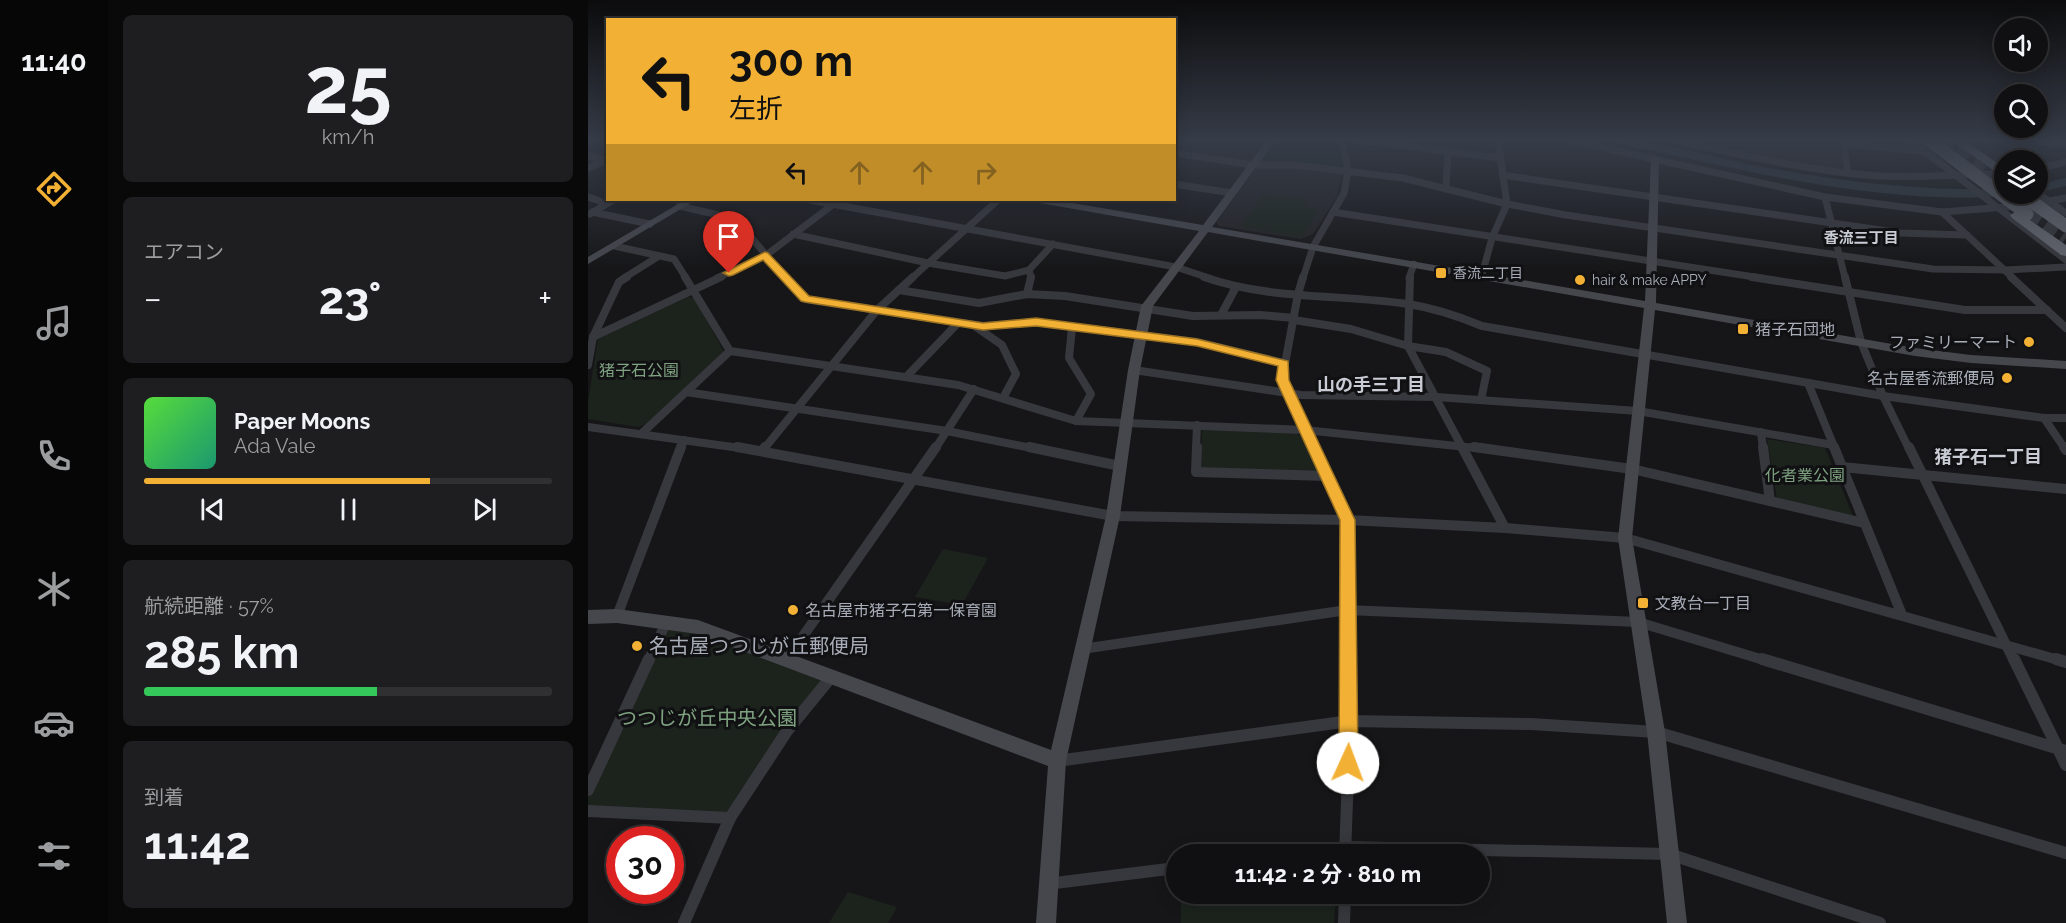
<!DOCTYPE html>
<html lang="ja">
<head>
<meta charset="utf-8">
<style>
  :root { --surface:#101012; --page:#1e1e20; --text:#f1f3f6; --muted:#9c9d9f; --line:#303032; --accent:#f2b134 }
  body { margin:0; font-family:Raleway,"Noto Sans JP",sans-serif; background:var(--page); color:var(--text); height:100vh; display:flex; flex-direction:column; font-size:22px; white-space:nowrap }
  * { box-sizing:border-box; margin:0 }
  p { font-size:20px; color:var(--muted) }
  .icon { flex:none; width:33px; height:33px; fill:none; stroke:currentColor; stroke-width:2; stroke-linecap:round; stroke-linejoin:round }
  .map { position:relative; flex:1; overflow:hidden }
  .sheet { display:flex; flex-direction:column; gap:15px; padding:15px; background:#09090a; width:480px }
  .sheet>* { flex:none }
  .guide { position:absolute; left:18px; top:18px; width:570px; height:183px; border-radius:0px; box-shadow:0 3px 15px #0003,0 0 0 2px var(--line); background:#f2b134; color:#111; overflow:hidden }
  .controls { position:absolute; left:1406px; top:18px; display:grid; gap:12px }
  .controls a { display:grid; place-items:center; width:54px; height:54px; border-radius:50%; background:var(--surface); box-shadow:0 3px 15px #0003,0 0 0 2px var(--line); font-size:30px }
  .speed { position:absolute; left:18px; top:826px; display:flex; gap:12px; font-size:30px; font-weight:700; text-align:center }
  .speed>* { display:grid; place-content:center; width:78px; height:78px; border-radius:50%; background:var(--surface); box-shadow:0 3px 15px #0003,0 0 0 2px var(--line); line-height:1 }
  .speed .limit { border:9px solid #d22; background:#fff; color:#111 }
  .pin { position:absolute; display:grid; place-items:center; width:51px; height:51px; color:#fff; margin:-62px -26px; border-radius:50% 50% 50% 0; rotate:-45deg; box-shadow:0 0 6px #0007 }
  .pin .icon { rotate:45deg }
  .me { position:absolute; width:66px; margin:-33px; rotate:2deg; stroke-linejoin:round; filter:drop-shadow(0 0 4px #0008) }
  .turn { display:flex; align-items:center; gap:21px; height:126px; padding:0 24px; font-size:27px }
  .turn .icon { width:78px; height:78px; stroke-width:2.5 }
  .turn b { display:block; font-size:42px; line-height:51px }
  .lanes { display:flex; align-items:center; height:57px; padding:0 24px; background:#0003; justify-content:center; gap:30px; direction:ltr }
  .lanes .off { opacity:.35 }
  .big { font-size:45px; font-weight:700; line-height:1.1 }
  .sheet .tile { flex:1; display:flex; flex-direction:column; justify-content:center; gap:9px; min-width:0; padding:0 21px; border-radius:9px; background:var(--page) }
  .sheet .dial { align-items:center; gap:0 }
  .dial b { font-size:78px; line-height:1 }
  .song { display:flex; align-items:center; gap:18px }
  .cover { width:72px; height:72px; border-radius:9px; background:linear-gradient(135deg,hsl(110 70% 55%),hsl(160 70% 35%)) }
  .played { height:6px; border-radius:3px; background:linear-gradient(90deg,var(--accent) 70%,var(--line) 70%) }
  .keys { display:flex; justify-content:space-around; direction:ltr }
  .heat { display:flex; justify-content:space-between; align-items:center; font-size:33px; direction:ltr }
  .charge { height:9px; border-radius:4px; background:linear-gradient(90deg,#34c759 57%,var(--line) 0) }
  .trip { position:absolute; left:578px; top:844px; width:324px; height:60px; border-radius:30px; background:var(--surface); box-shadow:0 3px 15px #0003,0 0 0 2px var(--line); font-weight:700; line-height:60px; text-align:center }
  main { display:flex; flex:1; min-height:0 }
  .dock { display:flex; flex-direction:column; width:108px; justify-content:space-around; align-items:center; background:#060607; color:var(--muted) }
  .dock .icon { width:42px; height:42px }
  .dock .selected { color:var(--accent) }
  .dock b { font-size:27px; color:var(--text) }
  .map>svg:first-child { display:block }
</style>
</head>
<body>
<main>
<nav class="dock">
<b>11:40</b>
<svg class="icon selected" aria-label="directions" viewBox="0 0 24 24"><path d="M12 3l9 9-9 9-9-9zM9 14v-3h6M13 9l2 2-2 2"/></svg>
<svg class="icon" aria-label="music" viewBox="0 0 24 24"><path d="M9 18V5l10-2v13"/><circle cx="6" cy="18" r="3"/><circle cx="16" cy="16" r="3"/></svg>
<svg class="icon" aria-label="phone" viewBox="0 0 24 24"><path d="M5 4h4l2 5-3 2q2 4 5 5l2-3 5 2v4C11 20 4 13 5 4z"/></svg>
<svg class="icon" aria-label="climate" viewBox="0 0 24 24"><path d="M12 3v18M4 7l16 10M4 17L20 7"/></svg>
<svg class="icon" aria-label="car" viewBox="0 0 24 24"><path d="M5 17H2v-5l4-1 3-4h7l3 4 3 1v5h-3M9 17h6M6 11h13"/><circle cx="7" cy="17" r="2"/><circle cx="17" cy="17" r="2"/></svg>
<svg class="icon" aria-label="filters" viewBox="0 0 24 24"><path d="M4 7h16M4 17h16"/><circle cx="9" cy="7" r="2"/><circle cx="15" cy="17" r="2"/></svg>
</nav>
<section class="sheet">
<div class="tile dial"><b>25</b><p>km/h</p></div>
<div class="tile"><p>エアコン</p>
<div class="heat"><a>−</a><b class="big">23°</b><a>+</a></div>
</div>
<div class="tile">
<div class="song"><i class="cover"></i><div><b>Paper Moons</b><p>Ada Vale</p></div></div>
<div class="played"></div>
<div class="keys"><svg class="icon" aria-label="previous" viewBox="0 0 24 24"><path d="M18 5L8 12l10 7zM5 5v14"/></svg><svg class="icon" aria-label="pause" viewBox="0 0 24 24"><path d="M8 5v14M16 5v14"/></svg><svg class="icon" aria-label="next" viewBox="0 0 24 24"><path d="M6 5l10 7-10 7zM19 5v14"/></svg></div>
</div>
<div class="tile"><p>航続距離 · 57%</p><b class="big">285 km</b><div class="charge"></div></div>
<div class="tile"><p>到着</p><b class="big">11:42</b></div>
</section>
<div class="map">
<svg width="1478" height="923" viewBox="0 0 1478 923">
  <rect width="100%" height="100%" fill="#161618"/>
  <g fill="#222225">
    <polygon points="1110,140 1251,140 1255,169 1251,170 1110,144"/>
    <polygon points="709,166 754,174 749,196 725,234 713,239 631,226 628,222 669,167"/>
  </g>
  <g fill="#1c231d">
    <polygon points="685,141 752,142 752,166 673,163 672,161"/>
    <polygon points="675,194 720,198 716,206 731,208 718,233 711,237 654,227"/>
    <polygon points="100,297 107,298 136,352 58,424 50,427 0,419 0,402 10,339"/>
    <polygon points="618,428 706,432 713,436 730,468 727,472 613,469 614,430"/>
    <polygon points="1179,439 1237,448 1265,516 1189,499"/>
    <polygon points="355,549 400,558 374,605 327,597"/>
    <polygon points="78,623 244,676 142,818 0,811 0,790"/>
    <polygon points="260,892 309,907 300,923 241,923"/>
    <polygon points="593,894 748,894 746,923 593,923"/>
  </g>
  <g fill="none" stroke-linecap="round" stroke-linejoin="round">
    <g fill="#2c353c" fill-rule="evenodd">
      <path d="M1021 140C1073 140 1124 158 1175 167 1255 182 1334 191 1416 189V194H1422L1416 197C1382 198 1349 198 1315 195 1218 187 1123 163 1027 143Z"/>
      <polygon points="1478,178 1478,186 1449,193 1449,185"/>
    </g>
    <g stroke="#333438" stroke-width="13" stroke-dasharray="13 7" stroke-linecap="butt">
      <polyline points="1352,140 1416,187"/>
      <polyline points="1426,200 1478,238"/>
    </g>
    <g stroke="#37383d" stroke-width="7">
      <polyline points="690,140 718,140"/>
      <polyline points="769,140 912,158"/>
      <polyline points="980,140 1237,197 1354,212 1431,206"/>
      <path d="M1082 140C1151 153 1221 172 1291 176 1334 178 1374 174 1416 174"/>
      <polyline points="1255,140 1260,173"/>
      <polyline points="1322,140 1478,260"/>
      <polyline points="1436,140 1478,144"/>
      <polyline points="1256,144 1334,151"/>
      <polyline points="586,153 665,165 707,165 815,178 919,204 978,215 1345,269 1417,270 1478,267"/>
      <polyline points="0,156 20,161"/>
      <polyline points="0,168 17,161"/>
      <polyline points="1449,169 1478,162"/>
      <polyline points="914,175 1313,233 1379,235"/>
      <polyline points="586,184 644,193"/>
      <polyline points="858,189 860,150"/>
      <polyline points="1449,193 1478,213"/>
      <polyline points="0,197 12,201"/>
      <polyline points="1237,197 1257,278"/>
      <polyline points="222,200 588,267 621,278"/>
      <polyline points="1445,204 1478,198"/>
      <polyline points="91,206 144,218 158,231 197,278"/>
      <polyline points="4,212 62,224"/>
      <polyline points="745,212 1173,278"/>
      <polyline points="1354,212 1425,278"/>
      <polyline points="2,214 25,200"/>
      <polyline points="205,234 340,263 417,276 441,270"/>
      <polyline points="26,246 86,259 98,278"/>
      <polyline points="894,275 904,238 919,204 910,140"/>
      <polyline points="36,278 71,256"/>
      <polyline points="129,278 177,256 247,203"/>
      <polyline points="324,278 410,200"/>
      <polyline points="443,278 441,270 465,244"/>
      <polyline points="715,278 725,247 756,193 760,171 754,140"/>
      <polyline points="821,278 826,264"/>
    </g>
    <g stroke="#37383d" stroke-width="8">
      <polyline points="97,277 142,351 370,385 488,421 717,430 897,449"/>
      <polyline points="196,277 217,299 395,326 448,322 609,342 696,363"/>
      <path d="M616 277C681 300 752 294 820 304 846 308 870 316 894 326L1295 396 1456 418H1478"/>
      <polyline points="715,277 710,294 694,380 727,449"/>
      <polyline points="822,277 820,346 875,449"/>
      <polyline points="1164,277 1377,310 1459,310"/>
      <polyline points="1257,277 1273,342 1295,396 1321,449"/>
      <polyline points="1423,277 1478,328"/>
      <polyline points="311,290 391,303 439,294 477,296 605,316 672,315 706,318"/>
      <polyline points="439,294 443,277"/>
      <polyline points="633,315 648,287"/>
      <polyline points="706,320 763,329 820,346 858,352 899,371 893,400"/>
      <polyline points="388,327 414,345 428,374 415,398"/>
      <polyline points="484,327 481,358 503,394 488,421"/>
      <polyline points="5,337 133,277"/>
      <polyline points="0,365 5,337 31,282 39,277"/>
      <polyline points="546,370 713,395 848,397 1050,411 1245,445"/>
      <polyline points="319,376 370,323"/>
      <polyline points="1220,383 1247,449"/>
      <polyline points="98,392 359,431 448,449"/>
      <polyline points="1456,418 1477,449"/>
      <polyline points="0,427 159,449"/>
      <polyline points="1173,432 1175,449"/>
      <polyline points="53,434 142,351"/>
      <polyline points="93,449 96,440"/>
      <polyline points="176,449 289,310 325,277"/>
      <polyline points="347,449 386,389"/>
      <polyline points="608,449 609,425"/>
    </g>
    <g stroke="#37383d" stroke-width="10">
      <polyline points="149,447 525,516 760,520 917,528 1037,538 1474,661"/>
      <polyline points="441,447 532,466"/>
      <polyline points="609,447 608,472 738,476"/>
      <polyline points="726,447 760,520 761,661"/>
      <polyline points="874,447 917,528"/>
      <polyline points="886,447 1044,469 1276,523"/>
      <polyline points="1175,447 1182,501"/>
      <polyline points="1246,447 1314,615"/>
      <polyline points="1321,447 1426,661"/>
      <polyline points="1476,447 1478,450"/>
      <polyline points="174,451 177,447"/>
      <polyline points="1254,467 1478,489"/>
      <polyline points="29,616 93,447"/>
      <polyline points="494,649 759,610 1050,622 1179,661"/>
      <polyline points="199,659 348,447"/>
      <polyline points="60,661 78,623"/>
    </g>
    <g stroke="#37383d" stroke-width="12">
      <polyline points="1174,659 1478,751"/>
      <polyline points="1426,659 1478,765"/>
      <polyline points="1468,659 1478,662"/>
      <polyline points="469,761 762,721 943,724 1068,732 1478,853"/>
      <polyline points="0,790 61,659"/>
      <polyline points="0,811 142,818"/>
      <polyline points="691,855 758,847 1081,854 1292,923"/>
      <polyline points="757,855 762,721 761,659"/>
      <polyline points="459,884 588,868"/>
      <polyline points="96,923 142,818 199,731 244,676"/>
      <polyline points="756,923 757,894"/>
    </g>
    <g fill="#45474d" fill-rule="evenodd">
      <polygon points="679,140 688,140 624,227 1057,301 1063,159 1067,156 1071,159 1068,303 1327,348 1383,355 1478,361 1478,369 1383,363 1327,356 1067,310 1044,538 1077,732 1099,923 1079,923 1059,732 1030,538 1056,308 620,232 565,306 552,370 532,516 478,761 468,923 448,923 460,766 110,634 29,623 0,624 0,610 29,609 110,620 463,750 518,516 540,370 553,306 611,231 452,203 447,200 466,200 615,225"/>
      <polygon points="97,200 108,200 0,264 0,257"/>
    </g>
    <g fill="#63666e" fill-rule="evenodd">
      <polygon points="1363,140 1377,140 1416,168 1416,178"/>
      <polygon points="1429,211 1478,245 1478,256 1473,255 1424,218 1422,215"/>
    </g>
    <g stroke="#63666e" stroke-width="13">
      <polyline points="1341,140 1439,214"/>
      <polyline points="1433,194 1478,226"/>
    </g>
  </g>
  <linearGradient id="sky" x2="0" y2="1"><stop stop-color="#0c0c0d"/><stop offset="0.52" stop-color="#363c48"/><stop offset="1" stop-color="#363c48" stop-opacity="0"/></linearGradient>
  <rect width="1478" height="270" fill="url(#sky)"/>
  <polygon fill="#f2b134" stroke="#9d7322" stroke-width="1.5" points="177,252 180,253 221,296 395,323 448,318 609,339 700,361 701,380 767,520 770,763 767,769 760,772 754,769 751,763 752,520 688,380 690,366 609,346 448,326 395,330 217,302 213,301 175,260 145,275 141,276 135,273"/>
  <g fill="#f2b134" stroke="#111113" stroke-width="2">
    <rect x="847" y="267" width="12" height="12" rx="3"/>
    <circle cx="992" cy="280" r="6"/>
    <rect x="1149" y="323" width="12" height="12" rx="3"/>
    <circle cx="1441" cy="342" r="6"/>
    <circle cx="1419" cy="378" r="6"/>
    <rect x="1049" y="597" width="12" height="12" rx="3"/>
    <circle cx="205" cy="610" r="6"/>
    <circle cx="49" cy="646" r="6"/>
  </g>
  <g text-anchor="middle" stroke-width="6" stroke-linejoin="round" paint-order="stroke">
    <g font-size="14" fill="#a8adb8" stroke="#111113" text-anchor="start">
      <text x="865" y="278">香流二丁目</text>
      <text x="1004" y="285">hair &amp; make APPY</text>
    </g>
    <g font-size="15" font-weight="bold" fill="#c9ccd4" stroke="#111113">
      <text x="1273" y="243">香流三丁目</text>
    </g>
    <g font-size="16" fill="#a8adb8" stroke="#111113" text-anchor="start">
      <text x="1167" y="335">猪子石団地</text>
      <text x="1429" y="348" text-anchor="end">ファミリーマート</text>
      <text x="1407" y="384" text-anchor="end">名古屋香流郵便局</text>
      <text x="1067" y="609">文教台一丁目</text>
      <text x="217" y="616">名古屋市猪子石第一保育園</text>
    </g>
    <g font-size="16" fill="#7fa381" stroke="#111113">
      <text x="51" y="376">猪子石公園</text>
      <text x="1217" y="481">化者業公園</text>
    </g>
    <g font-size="18" font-weight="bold" fill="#c9ccd4" stroke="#111113">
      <text x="783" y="391">山の手三丁目</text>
      <text x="1400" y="463">猪子石一丁目</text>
    </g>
    <g font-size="20" fill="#a8adb8" stroke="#111113" text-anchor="start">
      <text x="61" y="653">名古屋つつじが丘郵便局</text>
    </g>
    <g font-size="20" fill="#7fa381" stroke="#111113">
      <text x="119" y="725">つつじが丘中央公園</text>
    </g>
  </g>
</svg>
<div class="controls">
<a><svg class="icon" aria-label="sound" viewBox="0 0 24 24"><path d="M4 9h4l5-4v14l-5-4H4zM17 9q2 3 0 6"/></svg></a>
<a><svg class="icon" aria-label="search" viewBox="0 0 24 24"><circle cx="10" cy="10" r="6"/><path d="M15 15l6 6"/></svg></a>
<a><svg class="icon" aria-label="layers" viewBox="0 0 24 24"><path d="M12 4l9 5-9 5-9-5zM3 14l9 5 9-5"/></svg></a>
</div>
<div class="speed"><div class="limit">30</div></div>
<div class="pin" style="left:141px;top:273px;background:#d93025"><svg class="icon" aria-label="arrive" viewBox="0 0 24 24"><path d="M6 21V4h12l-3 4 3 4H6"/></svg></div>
<svg class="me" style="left:760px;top:763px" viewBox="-20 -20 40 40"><circle r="19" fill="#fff"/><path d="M0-13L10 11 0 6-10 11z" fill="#f2b134"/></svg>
<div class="trip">11:42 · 2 分 · 810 m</div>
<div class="guide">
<div class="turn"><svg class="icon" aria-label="left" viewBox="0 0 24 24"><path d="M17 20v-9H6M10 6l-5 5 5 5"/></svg><div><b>300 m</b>左折</div></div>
<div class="lanes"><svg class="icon" aria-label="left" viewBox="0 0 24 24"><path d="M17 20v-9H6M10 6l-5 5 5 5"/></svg><svg class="icon off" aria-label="ahead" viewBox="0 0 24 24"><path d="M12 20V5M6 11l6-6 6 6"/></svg><svg class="icon off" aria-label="ahead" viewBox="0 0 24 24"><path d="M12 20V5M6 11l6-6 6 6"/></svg><svg class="icon off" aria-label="right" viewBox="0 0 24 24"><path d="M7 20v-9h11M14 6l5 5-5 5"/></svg></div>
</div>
</div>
</main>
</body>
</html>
